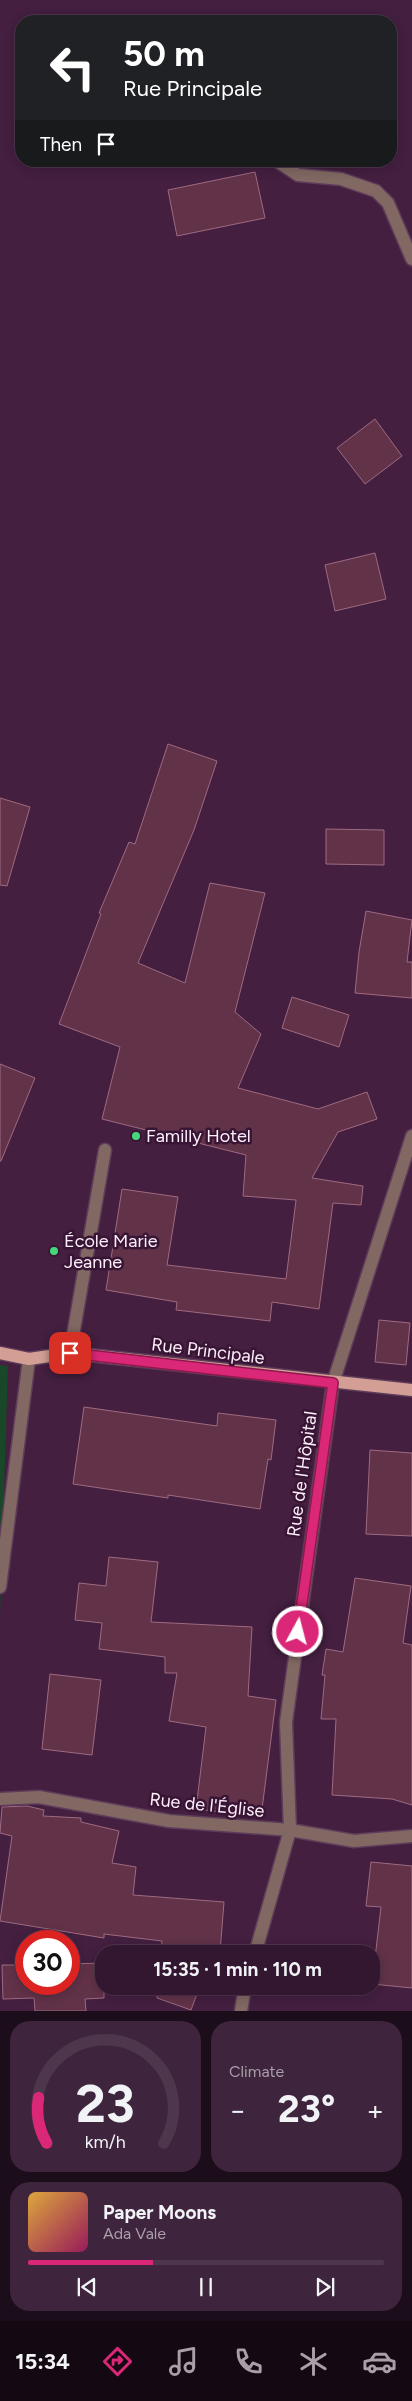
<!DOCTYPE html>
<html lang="en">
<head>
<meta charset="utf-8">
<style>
  :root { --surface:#331730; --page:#3e243c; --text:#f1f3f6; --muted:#a99fab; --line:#4e364c; --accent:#db2777 }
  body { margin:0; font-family:Figtree,sans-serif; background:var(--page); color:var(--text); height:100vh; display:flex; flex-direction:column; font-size:19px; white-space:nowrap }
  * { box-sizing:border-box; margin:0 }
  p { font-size:16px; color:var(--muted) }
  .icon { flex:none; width:28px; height:28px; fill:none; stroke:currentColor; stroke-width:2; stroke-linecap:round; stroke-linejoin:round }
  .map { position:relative; height:2011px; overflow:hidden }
  .side { display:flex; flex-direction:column; gap:10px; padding:10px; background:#1c0d1a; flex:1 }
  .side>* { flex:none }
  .banner { position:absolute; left:15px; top:15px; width:382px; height:152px; border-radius:20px; box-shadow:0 2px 12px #0003,0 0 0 1px var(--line); background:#202124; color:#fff; overflow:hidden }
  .speed { position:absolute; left:15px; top:1930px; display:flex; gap:10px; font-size:25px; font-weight:700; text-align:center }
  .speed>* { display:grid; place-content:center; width:65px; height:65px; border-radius:50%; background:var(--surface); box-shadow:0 2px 12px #0003,0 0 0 1px var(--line); line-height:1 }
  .speed .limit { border:8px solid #d22; background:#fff; color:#111 }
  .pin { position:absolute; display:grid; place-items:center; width:42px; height:42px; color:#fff; margin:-21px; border-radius:10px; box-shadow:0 2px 8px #0006 }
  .me { position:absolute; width:55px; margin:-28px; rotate:7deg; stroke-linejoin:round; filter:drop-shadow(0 0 4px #0008) }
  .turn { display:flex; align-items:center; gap:18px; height:105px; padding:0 25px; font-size:22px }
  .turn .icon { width:65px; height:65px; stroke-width:2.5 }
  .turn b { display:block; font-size:35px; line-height:42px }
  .then { display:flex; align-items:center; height:48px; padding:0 25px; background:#0003; gap:10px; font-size:19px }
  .big { font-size:38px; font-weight:700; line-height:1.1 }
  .side .widget { flex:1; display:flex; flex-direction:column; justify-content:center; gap:8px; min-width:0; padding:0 18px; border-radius:20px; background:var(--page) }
  .side .dial { align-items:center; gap:0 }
  .dial svg { height:130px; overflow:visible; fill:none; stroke:var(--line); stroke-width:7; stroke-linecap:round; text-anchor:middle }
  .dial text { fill:var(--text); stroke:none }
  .song { display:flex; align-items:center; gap:15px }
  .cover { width:60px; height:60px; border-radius:8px; background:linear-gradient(135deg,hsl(40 70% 55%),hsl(330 70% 35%)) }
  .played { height:5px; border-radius:2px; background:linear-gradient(90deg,var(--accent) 35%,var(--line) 35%) }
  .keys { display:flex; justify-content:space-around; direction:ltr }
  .heat { display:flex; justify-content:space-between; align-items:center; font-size:28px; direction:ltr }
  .side .tiles { flex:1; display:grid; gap:10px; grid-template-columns:1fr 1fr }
  .widget:last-child { grid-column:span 2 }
  .trip { position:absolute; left:95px; top:1945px; width:285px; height:50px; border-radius:20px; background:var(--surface); box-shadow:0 2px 12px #0003,0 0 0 1px var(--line); font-weight:700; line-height:50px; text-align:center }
  .dock { display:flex; height:80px; justify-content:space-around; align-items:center; background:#140913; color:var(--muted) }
  .dock .icon { width:35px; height:35px }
  .dock .on { color:var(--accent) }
  .dock b { font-size:22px; color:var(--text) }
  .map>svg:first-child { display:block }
</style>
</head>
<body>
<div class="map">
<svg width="412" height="2011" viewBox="0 0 412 2011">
  <rect width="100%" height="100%" fill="#441f40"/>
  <polygon fill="#194828" points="0,1365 8,1366 0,1617"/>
  <g fill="#623249" stroke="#9f6a81">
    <polygon points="255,172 265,218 177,236 168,190"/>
    <polygon points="375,419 402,456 365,484 337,448"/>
    <polygon points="375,553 386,599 335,611 325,565"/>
    <polygon points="168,744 217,761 194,830 138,963 185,983 210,883 265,893 235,1012 261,1034 238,1088 318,1109 367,1092 377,1119 338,1132 312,1178 363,1186 361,1205 333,1203 319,1309 272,1302 270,1321 176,1310 177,1302 106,1290 122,1189 178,1197 167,1265 286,1279 296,1200 243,1196 246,1155 102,1119 120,1047 59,1024 101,914 99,913 129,842 135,844"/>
    <polygon points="0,798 30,807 7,886 0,885"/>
    <polygon points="326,829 384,830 384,865 326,864"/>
    <polygon points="366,911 412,920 407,962 412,962 412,998 355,993 359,952"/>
    <polygon points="292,997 349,1015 339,1047 282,1028"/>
    <polygon points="0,1064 35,1078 1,1161 0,1161"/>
    <polygon points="379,1320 410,1323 406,1365 375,1362"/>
    <polygon points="84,1407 217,1426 218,1413 276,1420 271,1460 268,1459 260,1509 168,1495 168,1498 73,1484"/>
    <polygon points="370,1450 412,1453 412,1536 366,1534"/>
    <polygon points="109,1557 158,1562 151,1622 252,1627 248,1696 276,1700 261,1817 196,1809 206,1727 169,1721 177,1673 165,1673 165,1657 99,1649 102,1623 75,1620 79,1583 106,1586"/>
    <polygon points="355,1578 411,1586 403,1643 412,1645 412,1805 392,1799 332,1795 336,1719 321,1719 325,1675 322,1675 326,1649 343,1652"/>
    <polygon points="50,1674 101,1680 92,1755 42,1749"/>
    <polygon points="27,1806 44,1810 43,1816 81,1818 81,1822 119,1831 112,1863 136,1867 133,1895 224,1902 220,1952 213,1951 212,1954 161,1954 162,1941 104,1934 104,1938 0,1921 12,1836 0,1833 2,1807"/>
    <polygon points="371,1862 412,1866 412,1988 372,1984 381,1907 366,1906"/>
    <polygon points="104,1963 104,1998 85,1999 86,2011 35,2011 34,1998 3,1999 2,1965 26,1965 26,1984 69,1984 69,1964"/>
    <polygon points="158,1986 200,1986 191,2010 157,1998"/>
  </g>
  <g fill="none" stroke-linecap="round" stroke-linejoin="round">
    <g stroke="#5e3c5a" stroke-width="15">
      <g id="minor">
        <polyline points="277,161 298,175 341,179 376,191 388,203 412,259"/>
        <polyline points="70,1353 105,1150"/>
        <polyline points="0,1587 29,1359"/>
        <polyline points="0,1799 39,1797 169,1821 290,1830 354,1841 412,1836"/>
        <polyline points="255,1954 290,1830 286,1722 333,1383 412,1136"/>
        <polyline points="241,2011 245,1986"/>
      </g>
    </g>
    <g stroke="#5e3c5a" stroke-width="15">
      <polyline id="major" points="0,1353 29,1359 70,1353 412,1390"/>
    </g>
    <use href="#minor" stroke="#816862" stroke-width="12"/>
    <use href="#major" stroke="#d39f95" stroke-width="12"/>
  </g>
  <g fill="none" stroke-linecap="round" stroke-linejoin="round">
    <g stroke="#8e194d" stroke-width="12">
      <polyline id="route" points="70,1353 333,1383 298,1632"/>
    </g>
    <use href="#route" stroke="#db2777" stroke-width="9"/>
  </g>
  <g fill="#45d77a" stroke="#391535" stroke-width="2">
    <circle cx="136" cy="1136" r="5"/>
    <circle cx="54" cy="1251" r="5"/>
  </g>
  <g text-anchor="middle" stroke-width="5" stroke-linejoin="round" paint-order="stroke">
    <g font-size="18" fill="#fdeefa" stroke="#391535" text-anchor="start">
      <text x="146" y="1142">Familly Hotel</text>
      <text x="64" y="1247">École Marie<tspan x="64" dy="21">Jeanne</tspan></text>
    </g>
    <g font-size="18" fill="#fdeefa" stroke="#391535">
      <text transform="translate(208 1351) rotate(7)" y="6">Rue Principale</text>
      <text transform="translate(302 1474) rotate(-82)" y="6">Rue de l'Hôpital</text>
      <text transform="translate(207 1805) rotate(6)" y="6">Rue de l'Église</text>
    </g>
  </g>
</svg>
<div class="speed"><div class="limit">30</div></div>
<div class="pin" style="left:70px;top:1353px;background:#d93025"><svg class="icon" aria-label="arrive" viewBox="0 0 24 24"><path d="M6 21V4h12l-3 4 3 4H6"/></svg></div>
<svg class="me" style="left:298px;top:1632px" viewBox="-20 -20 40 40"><circle r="17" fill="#db2777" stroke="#fff" stroke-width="3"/><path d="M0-11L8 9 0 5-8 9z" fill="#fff"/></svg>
<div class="trip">15:35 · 1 min · 110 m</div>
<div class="banner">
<div class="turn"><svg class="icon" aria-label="left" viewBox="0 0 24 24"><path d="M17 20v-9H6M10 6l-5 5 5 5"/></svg><div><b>50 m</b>Rue Principale</div></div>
<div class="then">Then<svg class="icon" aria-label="arrive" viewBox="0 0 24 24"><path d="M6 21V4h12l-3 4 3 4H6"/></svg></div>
</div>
</div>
<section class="side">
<div class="tiles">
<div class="widget dial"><svg viewBox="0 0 100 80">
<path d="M14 69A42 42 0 1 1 86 69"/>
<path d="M14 69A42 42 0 0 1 9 41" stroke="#db2777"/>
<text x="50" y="56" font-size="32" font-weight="700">23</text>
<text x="50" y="72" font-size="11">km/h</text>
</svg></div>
<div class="widget"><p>Climate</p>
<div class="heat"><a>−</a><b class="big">23°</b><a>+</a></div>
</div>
<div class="widget">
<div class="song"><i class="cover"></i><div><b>Paper Moons</b><p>Ada Vale</p></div></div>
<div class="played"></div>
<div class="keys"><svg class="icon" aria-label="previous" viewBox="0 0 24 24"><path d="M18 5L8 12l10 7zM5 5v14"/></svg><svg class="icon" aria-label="pause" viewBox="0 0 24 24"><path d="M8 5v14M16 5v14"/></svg><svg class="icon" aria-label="next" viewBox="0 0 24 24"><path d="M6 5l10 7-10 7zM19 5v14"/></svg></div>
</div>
</div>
</section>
<nav class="dock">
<b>15:34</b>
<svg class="icon on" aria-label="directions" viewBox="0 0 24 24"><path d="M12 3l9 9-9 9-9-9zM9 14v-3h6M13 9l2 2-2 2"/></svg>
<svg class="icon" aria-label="music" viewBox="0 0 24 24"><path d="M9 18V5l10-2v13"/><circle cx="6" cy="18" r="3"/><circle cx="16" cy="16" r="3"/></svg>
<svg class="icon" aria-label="phone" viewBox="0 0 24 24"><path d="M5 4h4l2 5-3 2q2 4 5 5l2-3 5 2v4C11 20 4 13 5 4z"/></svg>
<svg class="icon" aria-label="climate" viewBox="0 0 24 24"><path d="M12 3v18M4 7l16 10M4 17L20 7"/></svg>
<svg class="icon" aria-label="car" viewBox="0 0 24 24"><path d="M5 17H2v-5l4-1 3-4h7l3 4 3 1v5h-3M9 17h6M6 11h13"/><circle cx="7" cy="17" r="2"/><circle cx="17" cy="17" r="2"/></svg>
</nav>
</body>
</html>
